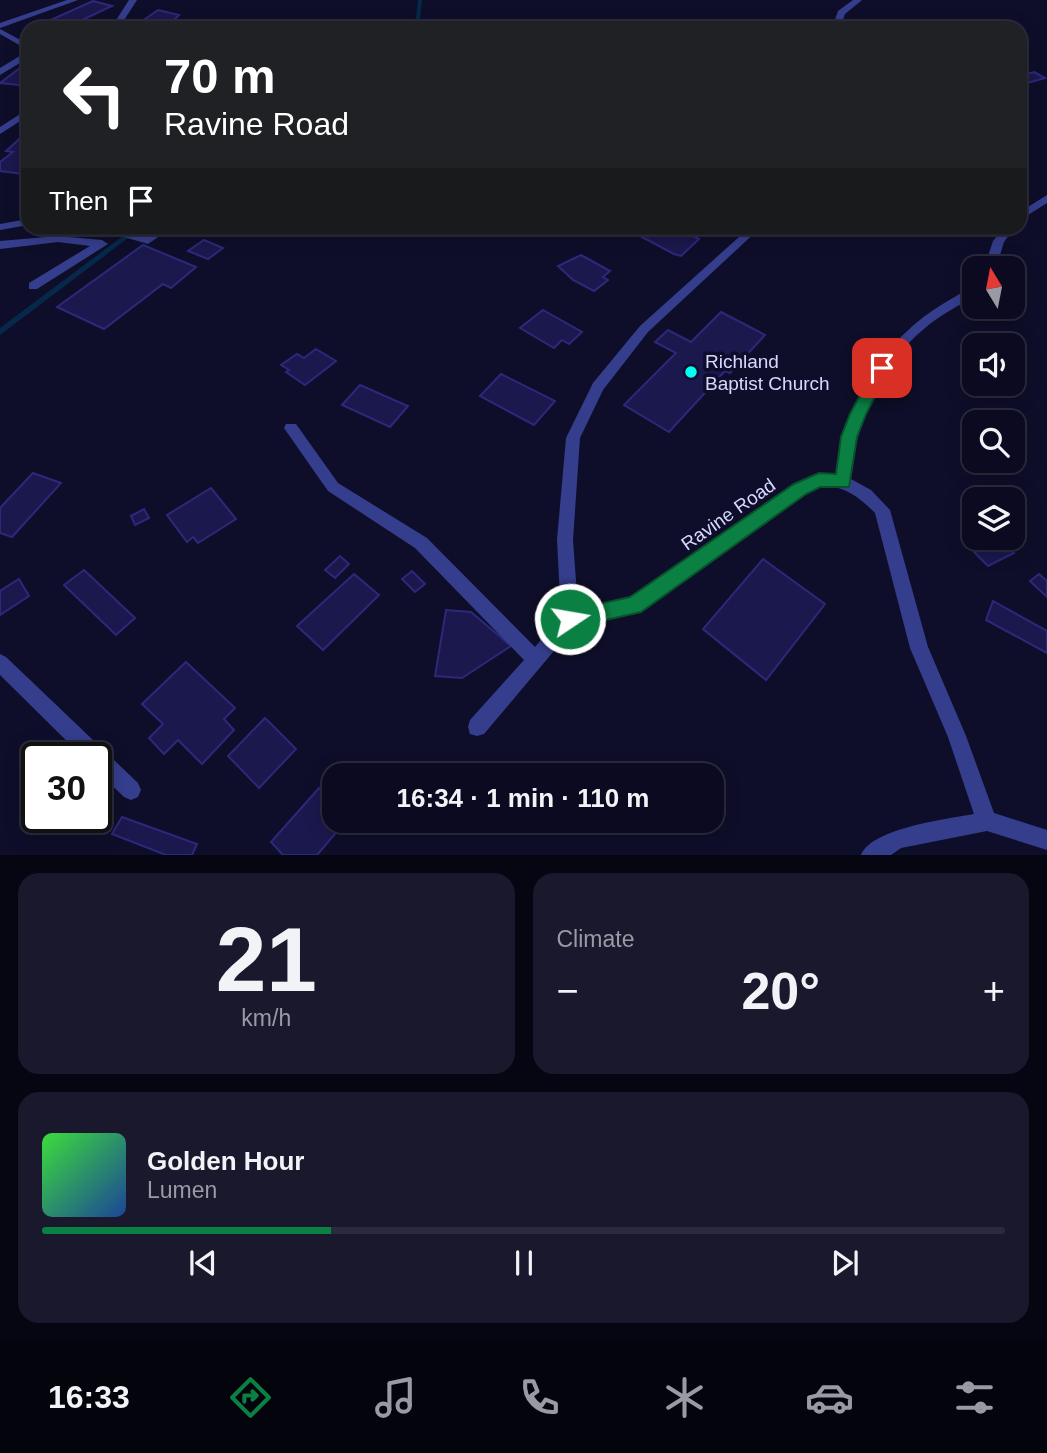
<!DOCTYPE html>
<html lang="en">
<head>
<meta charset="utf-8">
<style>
  :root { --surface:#0b0a20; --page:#19182d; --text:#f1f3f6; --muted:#9a9aa5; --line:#2b2b3e; --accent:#0b8043 }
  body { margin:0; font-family:Helvetica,sans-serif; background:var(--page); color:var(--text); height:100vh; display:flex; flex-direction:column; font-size:26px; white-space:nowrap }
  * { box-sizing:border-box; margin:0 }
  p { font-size:23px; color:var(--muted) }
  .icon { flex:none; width:38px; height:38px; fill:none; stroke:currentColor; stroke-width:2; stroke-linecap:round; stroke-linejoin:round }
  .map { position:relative; height:855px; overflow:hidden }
  .panel { display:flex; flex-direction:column; gap:18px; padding:18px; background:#060612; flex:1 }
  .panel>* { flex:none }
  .top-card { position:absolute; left:21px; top:21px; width:1006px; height:214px; border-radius:21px; box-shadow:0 4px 18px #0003,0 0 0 2px var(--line); background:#202124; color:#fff; overflow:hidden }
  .needle { width:46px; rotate:350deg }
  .controls { position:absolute; left:962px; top:256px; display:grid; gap:14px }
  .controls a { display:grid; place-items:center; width:63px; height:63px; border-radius:14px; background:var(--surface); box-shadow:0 4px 18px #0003,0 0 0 2px var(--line); font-size:35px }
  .speed { position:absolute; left:21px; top:742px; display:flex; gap:14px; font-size:35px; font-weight:700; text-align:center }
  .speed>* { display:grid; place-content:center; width:91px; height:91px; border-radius:50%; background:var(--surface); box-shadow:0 4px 18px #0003,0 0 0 2px var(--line); line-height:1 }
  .speed .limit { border:4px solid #111; border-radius:10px; background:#fff; color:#111 }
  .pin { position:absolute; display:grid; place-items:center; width:60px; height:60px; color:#fff; margin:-30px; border-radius:14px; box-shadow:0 4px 10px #0006 }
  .me { position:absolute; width:77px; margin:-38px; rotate:78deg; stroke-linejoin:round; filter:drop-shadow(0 0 5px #0008) }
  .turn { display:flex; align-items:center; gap:24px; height:147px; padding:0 28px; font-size:32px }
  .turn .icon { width:91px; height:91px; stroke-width:2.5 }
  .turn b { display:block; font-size:49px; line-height:60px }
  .then { display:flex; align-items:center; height:66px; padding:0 28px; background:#0003; gap:14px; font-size:26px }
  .big { font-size:52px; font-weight:600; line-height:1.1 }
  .panel .card { flex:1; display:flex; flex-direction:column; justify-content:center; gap:10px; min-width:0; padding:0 24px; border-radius:21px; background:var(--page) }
  .panel .dial { align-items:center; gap:0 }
  .dial b { font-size:91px; line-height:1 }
  .song { display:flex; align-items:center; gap:21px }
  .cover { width:84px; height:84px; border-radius:10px; background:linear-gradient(135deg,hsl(120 70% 55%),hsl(220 70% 35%)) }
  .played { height:7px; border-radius:4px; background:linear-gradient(90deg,var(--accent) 30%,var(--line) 30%) }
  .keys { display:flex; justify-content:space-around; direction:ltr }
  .heat { display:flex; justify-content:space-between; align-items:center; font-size:38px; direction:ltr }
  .panel .tiles { flex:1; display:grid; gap:18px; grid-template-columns:1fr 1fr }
  .card:last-child { grid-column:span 2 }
  .trip { position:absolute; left:322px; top:763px; width:402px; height:70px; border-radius:21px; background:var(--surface); box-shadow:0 4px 18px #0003,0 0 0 2px var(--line); font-weight:600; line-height:70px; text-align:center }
  .dock { display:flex; height:112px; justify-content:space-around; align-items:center; background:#04040d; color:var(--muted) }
  .dock .icon { width:49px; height:49px }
  .dock .selected { color:var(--accent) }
  .dock b { font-size:32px; color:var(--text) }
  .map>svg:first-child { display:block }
</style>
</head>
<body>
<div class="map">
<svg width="1047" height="855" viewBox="0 0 1047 855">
  <rect width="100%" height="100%" fill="#0f0e2a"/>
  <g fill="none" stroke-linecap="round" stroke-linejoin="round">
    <g fill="#06294b" fill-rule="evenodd">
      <polygon points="418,0 422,0 419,28 415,28"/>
      <polygon points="133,228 140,228 134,234 130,234 129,232"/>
      <polygon points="123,236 127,236 128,238 0,335 0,328"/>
    </g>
  </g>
  <g fill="#1b184d" stroke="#2d287b" stroke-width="2">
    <polygon points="93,1 112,6 82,20 92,24 83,28 33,28"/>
    <polygon points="158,10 179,15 166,28 138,24"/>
    <polygon points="20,68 28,69 28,86 0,83"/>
    <polygon points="1034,72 1045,78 1024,84 1020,82 1020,76"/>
    <polygon points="25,134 28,135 28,170 23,174 0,171 0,162 13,152 6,151"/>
    <polygon points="654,228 680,229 699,239 681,256 674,254 642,237"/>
    <polygon points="204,240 223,248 208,259 188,251"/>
    <polygon points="143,245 196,267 171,288 163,284 104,329 57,307"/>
    <polygon points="581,255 610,271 603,277 608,280 594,291 573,280 558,266"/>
    <polygon points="543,310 582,332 569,344 562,340 554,348 520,328"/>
    <polygon points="721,312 765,335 730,373 725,371 669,432 624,405 676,353 655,342 668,330 691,342"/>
    <polygon points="316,349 336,361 305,385 286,372 289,370 281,365 297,354 304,358"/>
    <polygon points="501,374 555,401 534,425 480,396"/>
    <polygon points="360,385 408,406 390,427 342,405"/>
    <polygon points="33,473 61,483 12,537 0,533 0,508"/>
    <polygon points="211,488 236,519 198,543 193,537 187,542 167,515"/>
    <polygon points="144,509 149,518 135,525 131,516"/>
    <polygon points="1000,539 1014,553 988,566 974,552"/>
    <polygon points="340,556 349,564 335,578 325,570"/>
    <polygon points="763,559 825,604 766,680 703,629"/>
    <polygon points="84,570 135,618 116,635 64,585"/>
    <polygon points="412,571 425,584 415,592 402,579"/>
    <polygon points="354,574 379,595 323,650 297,626"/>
    <polygon points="1039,574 1047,581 1047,597 1030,581"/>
    <polygon points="19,579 29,596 0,615 0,591"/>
    <polygon points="993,601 1047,631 1047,653 986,620"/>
    <polygon points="446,610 471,612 511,646 462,678 435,676"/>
    <polygon points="186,662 235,708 224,719 234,730 202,764 178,740 164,754 149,738 163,724 142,704"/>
    <polygon points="265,718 296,749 259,788 228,756"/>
    <polygon points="319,788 334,804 334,821 346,821 317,855 283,855 271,842"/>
    <polygon points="122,817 197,844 192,855 166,855 112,834"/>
  </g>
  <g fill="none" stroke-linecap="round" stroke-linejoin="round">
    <g fill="#353e8d" fill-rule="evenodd">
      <polygon points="159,228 171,228 148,244 117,235 115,233 121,230 146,236"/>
      <polygon points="58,236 102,240 108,244 37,289 29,289 29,283 90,246 58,242 0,249 0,241"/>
    </g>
    <g fill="#353e8d" fill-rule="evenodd">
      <polygon points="67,0 78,0 0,28 0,23"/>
      <polygon points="853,0 862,0 845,14 840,28 832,28 838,11"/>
      <polygon points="0,29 28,44 28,50 0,34"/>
      <polygon points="28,51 28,58 0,75 0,68"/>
      <polygon points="1047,195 1047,203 1020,220 1020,212"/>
      <polygon points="28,219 28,225 0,230 0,224"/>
      <path d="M749 228H760L648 332 603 390 580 438 573 540 578 609 630 598 804 480 826 473 836 475C845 402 883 339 946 302 955 297 965 290 975 286V296C958 306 940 315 925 328 879 366 856 421 851 479L871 490 890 510 928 647 966 736 994 813 1047 830V850L987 831 901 848 891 855H861C872 828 947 819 974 814L948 737 910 648 875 513C858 496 839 481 814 489L640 611 575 626 484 734 477 736 470 734 468 727 470 720 524 660 415 548 328 491 284 428 286 424H296L338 483 427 538 535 647 561 616 557 540 566 438 593 383 640 326Z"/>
      <polygon points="1004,228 1014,228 1004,242 996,268 984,268 993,241"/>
      <polygon points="0,654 6,657 138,783 141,790 138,797 131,800 124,797 96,770 96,758 84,758 0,675"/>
    </g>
    <g fill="#353e8d" fill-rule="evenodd">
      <polygon points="129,0 137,0 119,28 111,28"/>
      <polygon points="28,109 28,116 0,134 0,127"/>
    </g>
  </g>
  <polygon fill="#0b8043" stroke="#07532c" stroke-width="2" points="882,363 890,368 866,414 857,437 849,487 820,487 806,494 641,612 570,628 563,625 561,619 563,612 630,597 794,484 819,473 836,474 841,437 850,414 877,364"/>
  <circle fill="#03fff4" stroke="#0f0e2a" stroke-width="2.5" cx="691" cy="372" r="7"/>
  <g text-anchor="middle" stroke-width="7" stroke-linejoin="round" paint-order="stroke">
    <g font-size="19" fill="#d7d8ff" stroke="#0f0e2a" text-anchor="start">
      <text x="705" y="368">Richland<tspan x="705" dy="22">Baptist Church</tspan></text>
    </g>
    <g font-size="19" fill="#d7d8ff" stroke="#0f0e2a">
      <text transform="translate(728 514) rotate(-35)" y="7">Ravine Road</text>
    </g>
  </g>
</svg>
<div class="controls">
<a><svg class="needle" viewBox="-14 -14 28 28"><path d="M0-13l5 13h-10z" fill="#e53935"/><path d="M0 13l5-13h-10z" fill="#9a9aa5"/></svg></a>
<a><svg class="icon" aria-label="sound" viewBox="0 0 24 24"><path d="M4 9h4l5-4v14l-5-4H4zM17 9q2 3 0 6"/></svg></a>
<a><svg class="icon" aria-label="search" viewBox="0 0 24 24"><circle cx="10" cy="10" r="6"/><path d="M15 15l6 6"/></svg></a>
<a><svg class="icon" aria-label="layers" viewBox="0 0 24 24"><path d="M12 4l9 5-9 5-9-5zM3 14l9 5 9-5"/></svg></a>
</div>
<div class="speed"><div class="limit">30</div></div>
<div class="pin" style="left:882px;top:368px;background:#d93025"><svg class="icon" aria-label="arrive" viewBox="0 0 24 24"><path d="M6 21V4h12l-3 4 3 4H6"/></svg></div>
<svg class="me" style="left:570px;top:619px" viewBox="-20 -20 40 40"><circle r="17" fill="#0b8043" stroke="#fff" stroke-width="3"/><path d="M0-11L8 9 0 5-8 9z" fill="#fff"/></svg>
<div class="trip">16:34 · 1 min · 110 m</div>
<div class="top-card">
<div class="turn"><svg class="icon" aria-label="left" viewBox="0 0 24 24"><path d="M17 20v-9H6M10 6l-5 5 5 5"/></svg><div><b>70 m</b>Ravine Road</div></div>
<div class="then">Then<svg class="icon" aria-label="arrive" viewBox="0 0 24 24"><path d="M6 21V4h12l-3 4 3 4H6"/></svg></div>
</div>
</div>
<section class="panel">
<div class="tiles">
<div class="card dial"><b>21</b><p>km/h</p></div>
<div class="card"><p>Climate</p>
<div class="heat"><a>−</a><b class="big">20°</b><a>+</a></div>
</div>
<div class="card">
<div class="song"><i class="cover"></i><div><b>Golden Hour</b><p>Lumen</p></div></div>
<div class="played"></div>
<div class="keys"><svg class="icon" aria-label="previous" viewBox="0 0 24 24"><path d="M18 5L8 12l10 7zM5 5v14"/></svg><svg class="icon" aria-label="pause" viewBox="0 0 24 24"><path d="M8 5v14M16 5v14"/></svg><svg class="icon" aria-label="next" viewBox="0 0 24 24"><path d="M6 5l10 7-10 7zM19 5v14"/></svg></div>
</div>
</div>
</section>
<nav class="dock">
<b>16:33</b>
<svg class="icon selected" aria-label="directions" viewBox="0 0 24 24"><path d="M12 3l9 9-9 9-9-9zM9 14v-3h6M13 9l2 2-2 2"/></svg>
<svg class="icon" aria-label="music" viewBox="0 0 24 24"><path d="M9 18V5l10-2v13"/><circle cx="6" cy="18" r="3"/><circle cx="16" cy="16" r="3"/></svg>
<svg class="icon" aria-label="phone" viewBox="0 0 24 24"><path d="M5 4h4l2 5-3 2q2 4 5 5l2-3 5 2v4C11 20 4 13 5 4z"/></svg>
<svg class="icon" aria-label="climate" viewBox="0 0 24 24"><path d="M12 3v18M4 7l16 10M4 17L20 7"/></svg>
<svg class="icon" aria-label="car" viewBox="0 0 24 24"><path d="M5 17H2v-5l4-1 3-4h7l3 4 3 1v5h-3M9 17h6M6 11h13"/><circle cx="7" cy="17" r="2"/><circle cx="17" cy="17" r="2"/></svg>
<svg class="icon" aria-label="filters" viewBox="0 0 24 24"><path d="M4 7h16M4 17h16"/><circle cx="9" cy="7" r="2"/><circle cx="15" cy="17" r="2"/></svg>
</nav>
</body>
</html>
